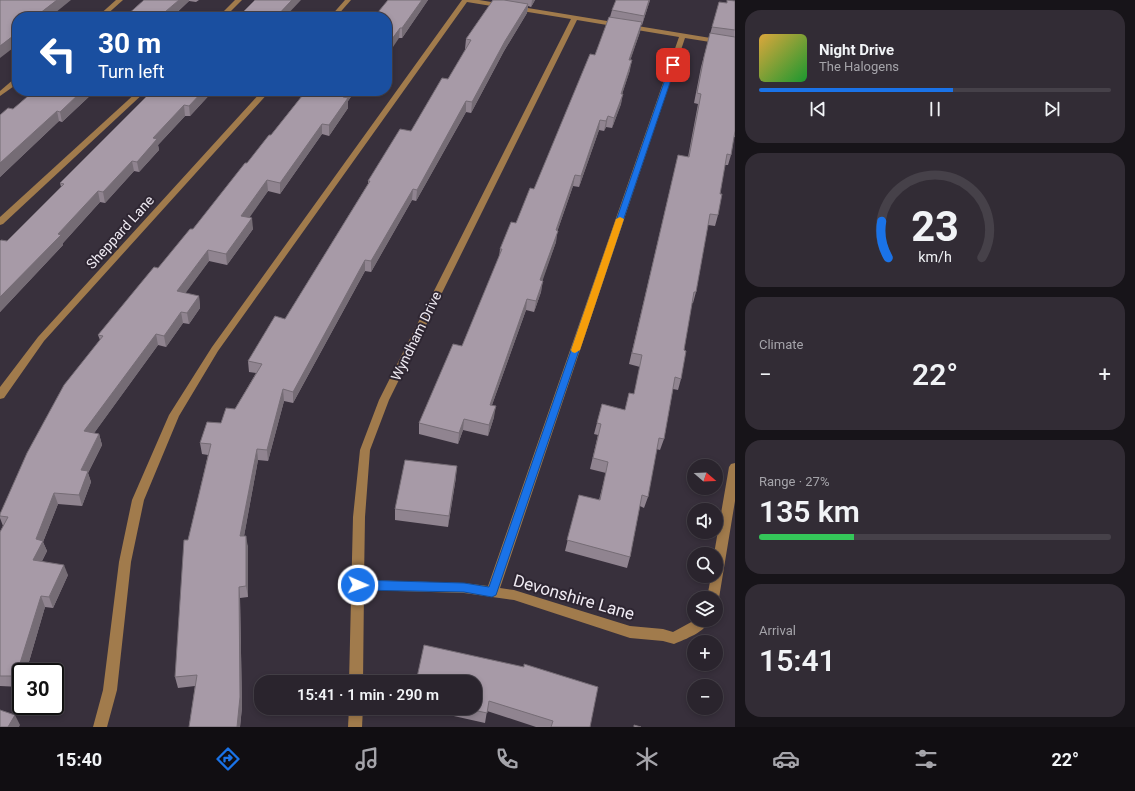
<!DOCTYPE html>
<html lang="en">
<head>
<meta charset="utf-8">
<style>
  :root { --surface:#2a242d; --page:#322c35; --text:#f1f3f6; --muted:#a5a4aa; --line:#464149; --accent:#1a73e8 }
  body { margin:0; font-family:Roboto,sans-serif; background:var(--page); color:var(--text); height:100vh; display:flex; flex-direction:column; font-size:15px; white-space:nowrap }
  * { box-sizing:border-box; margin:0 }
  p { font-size:13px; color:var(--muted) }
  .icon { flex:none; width:22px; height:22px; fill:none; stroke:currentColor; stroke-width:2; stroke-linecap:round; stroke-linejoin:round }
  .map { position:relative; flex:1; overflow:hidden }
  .side { display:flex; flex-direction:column; gap:10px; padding:10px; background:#171419; width:400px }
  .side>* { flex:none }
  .hud { position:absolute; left:12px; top:12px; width:380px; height:84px; border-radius:16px; box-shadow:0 2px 6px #0003,0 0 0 1px var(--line); background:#1a4fa0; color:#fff; overflow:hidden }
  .needle { width:26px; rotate:109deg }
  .buttons { position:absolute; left:687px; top:459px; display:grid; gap:8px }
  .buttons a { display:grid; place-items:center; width:36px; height:36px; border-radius:50%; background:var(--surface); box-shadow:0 2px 6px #0003,0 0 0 1px var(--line); font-size:20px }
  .speed { position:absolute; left:12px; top:663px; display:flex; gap:8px; font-size:20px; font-weight:700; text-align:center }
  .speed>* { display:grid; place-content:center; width:52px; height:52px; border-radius:50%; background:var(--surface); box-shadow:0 2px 6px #0003,0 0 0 1px var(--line); line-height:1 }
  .speed .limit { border:2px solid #111; border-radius:6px; background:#fff; color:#111 }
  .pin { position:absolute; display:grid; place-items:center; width:34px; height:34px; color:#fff; margin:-17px; border-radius:8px; box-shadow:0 2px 6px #0006 }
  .me { position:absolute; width:44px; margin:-22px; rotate:92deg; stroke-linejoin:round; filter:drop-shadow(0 0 3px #0008) }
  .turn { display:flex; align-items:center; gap:14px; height:84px; padding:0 20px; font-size:18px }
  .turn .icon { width:52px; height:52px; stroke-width:2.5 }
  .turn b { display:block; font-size:28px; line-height:34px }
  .big { font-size:30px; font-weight:600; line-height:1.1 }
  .side .widget { flex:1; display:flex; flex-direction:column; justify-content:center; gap:6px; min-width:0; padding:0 14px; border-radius:16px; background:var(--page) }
  .side .dial { align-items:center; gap:0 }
  .dial svg { height:104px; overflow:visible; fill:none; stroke:var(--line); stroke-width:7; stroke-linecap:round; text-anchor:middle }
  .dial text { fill:var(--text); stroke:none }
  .song { display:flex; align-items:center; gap:12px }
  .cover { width:48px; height:48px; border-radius:6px; background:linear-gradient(135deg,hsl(40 70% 55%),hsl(130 70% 35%)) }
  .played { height:4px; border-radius:2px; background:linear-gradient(90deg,var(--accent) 55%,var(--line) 55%) }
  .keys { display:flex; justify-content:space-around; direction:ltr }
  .heat { display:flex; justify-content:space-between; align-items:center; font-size:22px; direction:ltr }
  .charge { height:6px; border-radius:3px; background:linear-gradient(90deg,#34c759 27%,var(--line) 0) }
  .trip { position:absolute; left:254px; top:675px; width:228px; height:40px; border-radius:16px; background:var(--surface); box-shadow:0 2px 6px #0003,0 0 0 1px var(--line); font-weight:600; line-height:40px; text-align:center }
  .dock { display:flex; height:64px; justify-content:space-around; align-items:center; background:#110e12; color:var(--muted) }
  .dock .icon { width:28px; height:28px }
  .dock .active { color:var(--accent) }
  .dock b { font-size:18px; color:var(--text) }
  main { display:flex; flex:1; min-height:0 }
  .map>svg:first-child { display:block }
</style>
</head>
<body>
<main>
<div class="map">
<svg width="735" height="727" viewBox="0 0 735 727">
  <rect width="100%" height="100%" fill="#38303c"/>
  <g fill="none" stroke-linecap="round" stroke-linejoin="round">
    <g fill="#a17b4c" fill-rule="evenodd">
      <polygon points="116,0 123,0 104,17 97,17"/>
      <polygon points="235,0 242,0 225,17 218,17"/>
      <polygon points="345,0 351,0 336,17 330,17"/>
      <path d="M462 0H479L735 42V46L685 38 500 588 514 590 630 626 663 629 673 632 695 620H710C705 632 686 639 674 644L663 641 630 638 514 600 464 593 364 590 363 682H349L353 517 360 450 379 400 571 19 467 2 218 351 179 416 144 500 131 562 117 690 107 727H93L103 690 119 562 132 500 169 415 212 347ZM577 20 679 37 488 586 464 583 364 580 365 517 370 450 389 400Z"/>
      <polygon points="14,79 17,79 17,84 0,96 0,91"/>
      <polygon points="138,91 146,91 3,224 0,225 0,217"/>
      <polygon points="262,91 270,91 44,341 4,398 0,399 0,387 38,337"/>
      <polygon points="735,463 735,501 719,598 716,602 716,598 707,598 711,576 716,576 716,554 714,554 729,467 731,464"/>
      <polygon points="349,708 363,708 362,727 348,727"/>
    </g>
  </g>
  <g fill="#908490">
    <polygon points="144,0 199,0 196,2 189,1 172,17 125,17"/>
    <polygon points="388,0 428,0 402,38 399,38"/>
    <polygon points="493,0 535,0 531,7 528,6 527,13 504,51 471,113 466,112 416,201 412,200 371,272 365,271 293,403 284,401 268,461 258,460 244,536 248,547 248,597 240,598 242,707 240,727 189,727 195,686 178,688 175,677 188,540 208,455 202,454 200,443 221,423 235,409 256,373 249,372 248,361 285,319 368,184 368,181 411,131 448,79 466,49 465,49 466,39"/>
    <polygon points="650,0 642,25 641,25 640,32 630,60 630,70 622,94 621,104 612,128 606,127 604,131 599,130 579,187 573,186 557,232 556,242 542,280 541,292 534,312 526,310 492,405 494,417 488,436 463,430 458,444 419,434 419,423 462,346 499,257 500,249 516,223 534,189 595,55 610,17 612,10"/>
    <polygon points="735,1 735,137 734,137 731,155 728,165 725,165 720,194 718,215 715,226 708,225 696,292 693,303 692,303 684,350 681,379 678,390 673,389 664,439 660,450 656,449 648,497 644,508 640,506 630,557 627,568 565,551 579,495 599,500 606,473 590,469 598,435 594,434 602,404 625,410 629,393 634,394 640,367 629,364 678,155 688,157 698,104 694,103 701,67 712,27 726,3"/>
    <polygon points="34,91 95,91 62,122 59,121 0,177 0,115 13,109"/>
    <polygon points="152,91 213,91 190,116 185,116 158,145 159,150 139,172 134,171 105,203 100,202 63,243 63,245 0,312 0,241 7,241 61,187 60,183"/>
    <polygon points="306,91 355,91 348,101 348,108 329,136 322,134 280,194 268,191 249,217 253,229 227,265 209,261 185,293 199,296 200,308 189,324 183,323 166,347 158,345 94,433 99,434 102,445 88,473 91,482 82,506 58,504 43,542 47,551 42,561 68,575 53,608 45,607 26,672 21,672 21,687 0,686 0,532 3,526 0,518 0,514 100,340 98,335 193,229 247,163 271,135"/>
    <polygon points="456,477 448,527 395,520 395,509"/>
    <polygon points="475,682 590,727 536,727 487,711 485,723 418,708 475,708"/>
  </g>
  <g fill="#756c75">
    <polygon points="57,0 71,0 50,17 35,17"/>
    <polygon points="179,0 189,0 189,1 172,17 159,17"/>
    <polygon points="292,0 301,0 285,17 276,17"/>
    <polygon points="422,0 428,0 402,38 402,28"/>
    <polygon points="532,0 535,0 531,7"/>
    <polygon points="649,0 650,0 642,25 644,16"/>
    <polygon points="528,4 527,13 504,51 471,113 472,102 505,41"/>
    <polygon points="642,22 640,32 627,70 629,60"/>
    <polygon points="400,28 399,38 387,56 387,46"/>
    <polygon points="17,33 17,45 0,58 0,46"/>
    <polygon points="632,60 630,70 619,104 621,94"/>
    <polygon points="82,91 95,91 62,122 60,112"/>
    <polygon points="203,91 213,91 190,116 189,106"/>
    <polygon points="347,91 355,91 348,101 348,108 329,136 329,125 343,97"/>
    <polygon points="623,94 621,104 612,128 614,118"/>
    <polygon points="466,101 466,112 416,201 417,190"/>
    <polygon points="184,105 185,116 158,145 159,150 139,172 137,162 153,138"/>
    <polygon points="57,111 59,121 0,177 0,163"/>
    <polygon points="608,116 606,127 604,131 606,121"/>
    <polygon points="600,120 599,130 579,187 581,176"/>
    <polygon points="322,124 322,134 280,194 280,183"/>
    <polygon points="132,161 134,171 105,203 103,192"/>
    <polygon points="575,175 573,186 557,232 556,242 539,291 540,280 556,230"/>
    <polygon points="267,180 268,191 243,227 241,216"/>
    <polygon points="413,189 412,200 371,272 371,261"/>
    <polygon points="98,191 100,202 63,243 63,245 0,312 0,297"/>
    <polygon points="252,218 253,229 227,265 226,254"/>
    <polygon points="208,250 209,261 179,302 177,291"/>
    <polygon points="365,260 365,271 293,403 293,392"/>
    <polygon points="543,281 541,292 534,312 536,301"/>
    <polygon points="199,296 200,308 189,324 187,313"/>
    <polygon points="527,299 526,310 488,416 490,405"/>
    <polygon points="181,312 183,323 166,347 164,336"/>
    <polygon points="156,334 158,345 87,443 84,431"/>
    <polygon points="283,389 284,401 268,461 267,450"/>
    <polygon points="496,406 494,417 488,436 489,425"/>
    <polygon points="464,419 463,430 458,444 459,433"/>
    <polygon points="99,434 102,445 88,473 91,482 82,506 79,495 81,470"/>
    <polygon points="257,449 258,460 242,547 240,536"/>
    <polygon points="457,466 456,477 448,527 449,516"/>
    <polygon points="54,493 58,504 43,542 47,551 37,571 33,560 36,539"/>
    <polygon points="246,536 248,547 248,597 246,586"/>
    <polygon points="64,565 68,575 53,608 49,597"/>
    <polygon points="239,587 240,598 242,707 240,727 237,727"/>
    <polygon points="41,596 45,607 26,672 21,672 21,686 16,676"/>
    <polygon points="15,715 20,725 19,727 8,727"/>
  </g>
  <g fill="#a79aa7" stroke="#756c75">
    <polygon points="0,0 57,0 35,17 17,17 17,33 0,46"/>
    <polygon points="144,0 179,0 159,17 125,17"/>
    <polygon points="255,0 292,0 276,17 238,17"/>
    <polygon points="388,0 422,0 402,28 400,28 387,46 387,17 374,17"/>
    <polygon points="493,0 504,0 528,4 505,41 472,102 466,101 417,190 413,189 371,261 365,260 293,392 283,389 267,450 257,449 240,536 246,536 246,586 239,587 240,697 237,727 189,727 197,675 175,677 184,540 188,540 211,444 200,443 207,422 221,423 226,408 235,409 262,364 248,361 275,316 285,319 370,181 368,181 400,129 411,131 442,78 448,79 471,40 466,39"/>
    <polygon points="616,0 649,0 644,16 612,10"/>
    <polygon points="727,0 735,1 735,30 712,27 719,2 727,3"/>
    <polygon points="609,17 642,22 629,60 632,60 621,94 623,94 614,118 608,116 606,121 600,120 581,176 575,175 556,230 558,231 540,280 543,281 536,301 527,299 490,405 496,406 489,425 464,419 459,433 419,423 453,344 462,346 502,249 500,249 511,222 516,223 530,188 534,189 590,54 595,55"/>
    <polygon points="710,33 735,37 735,131 731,155 727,154 720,194 722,194 718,215 710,214 696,292 694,292 684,350 686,351 681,379 675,377 664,439 659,438 648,497 642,495 630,557 567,540 579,495 600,500 608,462 593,458 601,424 597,423 602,404 625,410 629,393 634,394 642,355 632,353 678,155 689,157 701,94 697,93 704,57"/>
    <polygon points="34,91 82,91 60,112 57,111 0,163 0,115 8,108 13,109"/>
    <polygon points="152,91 203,91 189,106 184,105 153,138 157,139 137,162 132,161 103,192 98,191 58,234 61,235 0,297 0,241 1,240 7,241 64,184 60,183"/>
    <polygon points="306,91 347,91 343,97 348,98 329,125 322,124 280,183 267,180 241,216 252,218 226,254 208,250 177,291 199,296 187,313 181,312 164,336 156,334 84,431 99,434 81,470 88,471 79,495 54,493 36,539 43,541 33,560 64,565 49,597 41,596 16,676 0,676 0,532 8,517 0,516 0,514 27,453 64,385 103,336 98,335 154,267 158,268 190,229 193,229 245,163 247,163 269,135 271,135"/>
    <polygon points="405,460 457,466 449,516 395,509"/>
    <polygon points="424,645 524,667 524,664 598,687 590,727 551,727 553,721 489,701 487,713 464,708 475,708 475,682 416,682"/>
    <polygon points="0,710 15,715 8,727 0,727"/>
    <polygon points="634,725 641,727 634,727"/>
  </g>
  <polygon fill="#1a73e8" stroke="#114b97" points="673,63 676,65 496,595 492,597 464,592 358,590 354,588 353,585 354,582 358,580 464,583 489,587 670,65"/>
  <polygon fill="#f59e0b" points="620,217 624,219 580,350 575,353 572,352 571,350 616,219"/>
  <g text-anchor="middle" stroke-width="4" stroke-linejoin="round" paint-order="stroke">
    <g font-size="14" fill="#efeaf2" stroke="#2e2632">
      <text transform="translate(120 232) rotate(-48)" y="5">Sheppard Lane</text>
      <text transform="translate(416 336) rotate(-64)" y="5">Wyndham Drive</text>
    </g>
    <g font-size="17" fill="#efeaf2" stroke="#2e2632">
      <text transform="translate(574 597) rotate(16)" y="6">Devonshire Lane</text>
    </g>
  </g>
</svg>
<div class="buttons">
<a><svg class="needle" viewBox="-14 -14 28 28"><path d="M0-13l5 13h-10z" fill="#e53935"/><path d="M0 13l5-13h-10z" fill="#a5a4aa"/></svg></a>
<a><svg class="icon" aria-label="sound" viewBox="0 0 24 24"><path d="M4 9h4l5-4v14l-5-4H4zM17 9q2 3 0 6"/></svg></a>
<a><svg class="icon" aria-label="search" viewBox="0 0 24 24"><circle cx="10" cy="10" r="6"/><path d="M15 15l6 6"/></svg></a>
<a><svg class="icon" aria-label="layers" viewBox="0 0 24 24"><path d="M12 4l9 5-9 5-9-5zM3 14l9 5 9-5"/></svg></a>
<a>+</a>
<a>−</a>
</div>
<div class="speed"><div class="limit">30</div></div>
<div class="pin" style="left:673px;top:65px;background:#d93025"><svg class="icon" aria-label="arrive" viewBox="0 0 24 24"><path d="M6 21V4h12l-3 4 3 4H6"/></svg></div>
<svg class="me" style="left:358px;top:585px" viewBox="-20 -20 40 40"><circle r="17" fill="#1a73e8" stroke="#fff" stroke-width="3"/><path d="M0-11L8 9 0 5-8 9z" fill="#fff"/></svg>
<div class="trip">15:41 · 1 min · 290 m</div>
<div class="hud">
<div class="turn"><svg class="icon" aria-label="left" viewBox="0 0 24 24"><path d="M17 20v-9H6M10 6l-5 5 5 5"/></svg><div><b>30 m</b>Turn left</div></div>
</div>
</div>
<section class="side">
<div class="widget">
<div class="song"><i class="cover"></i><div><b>Night Drive</b><p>The Halogens</p></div></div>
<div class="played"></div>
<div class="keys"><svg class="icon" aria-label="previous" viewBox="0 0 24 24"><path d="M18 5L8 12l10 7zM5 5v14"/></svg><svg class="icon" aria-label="pause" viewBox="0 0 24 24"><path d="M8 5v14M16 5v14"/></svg><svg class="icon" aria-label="next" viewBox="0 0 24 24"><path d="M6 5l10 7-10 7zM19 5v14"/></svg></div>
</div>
<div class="widget dial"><svg viewBox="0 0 100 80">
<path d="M14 69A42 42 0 1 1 86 69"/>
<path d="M14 69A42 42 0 0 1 9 41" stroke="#1a73e8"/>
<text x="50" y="56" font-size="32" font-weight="700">23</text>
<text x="50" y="72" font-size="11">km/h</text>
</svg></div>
<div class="widget"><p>Climate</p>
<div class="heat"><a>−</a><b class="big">22°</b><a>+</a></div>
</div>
<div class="widget"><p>Range · 27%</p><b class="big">135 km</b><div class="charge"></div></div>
<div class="widget"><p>Arrival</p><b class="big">15:41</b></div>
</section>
</main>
<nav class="dock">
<b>15:40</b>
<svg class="icon active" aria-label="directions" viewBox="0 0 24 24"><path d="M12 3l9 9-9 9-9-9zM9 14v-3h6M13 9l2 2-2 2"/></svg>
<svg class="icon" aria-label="music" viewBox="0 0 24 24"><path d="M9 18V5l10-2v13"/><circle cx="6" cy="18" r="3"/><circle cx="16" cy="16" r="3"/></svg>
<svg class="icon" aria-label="phone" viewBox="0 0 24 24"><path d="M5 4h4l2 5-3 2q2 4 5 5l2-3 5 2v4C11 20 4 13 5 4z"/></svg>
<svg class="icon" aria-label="climate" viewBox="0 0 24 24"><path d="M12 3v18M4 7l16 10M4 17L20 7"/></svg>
<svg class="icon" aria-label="car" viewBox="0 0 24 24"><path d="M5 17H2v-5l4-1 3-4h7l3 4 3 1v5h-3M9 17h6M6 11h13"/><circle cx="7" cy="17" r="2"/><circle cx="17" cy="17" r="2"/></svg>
<svg class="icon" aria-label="filters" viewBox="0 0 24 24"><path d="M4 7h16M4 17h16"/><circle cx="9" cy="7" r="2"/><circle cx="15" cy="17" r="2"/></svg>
<b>22°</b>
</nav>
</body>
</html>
